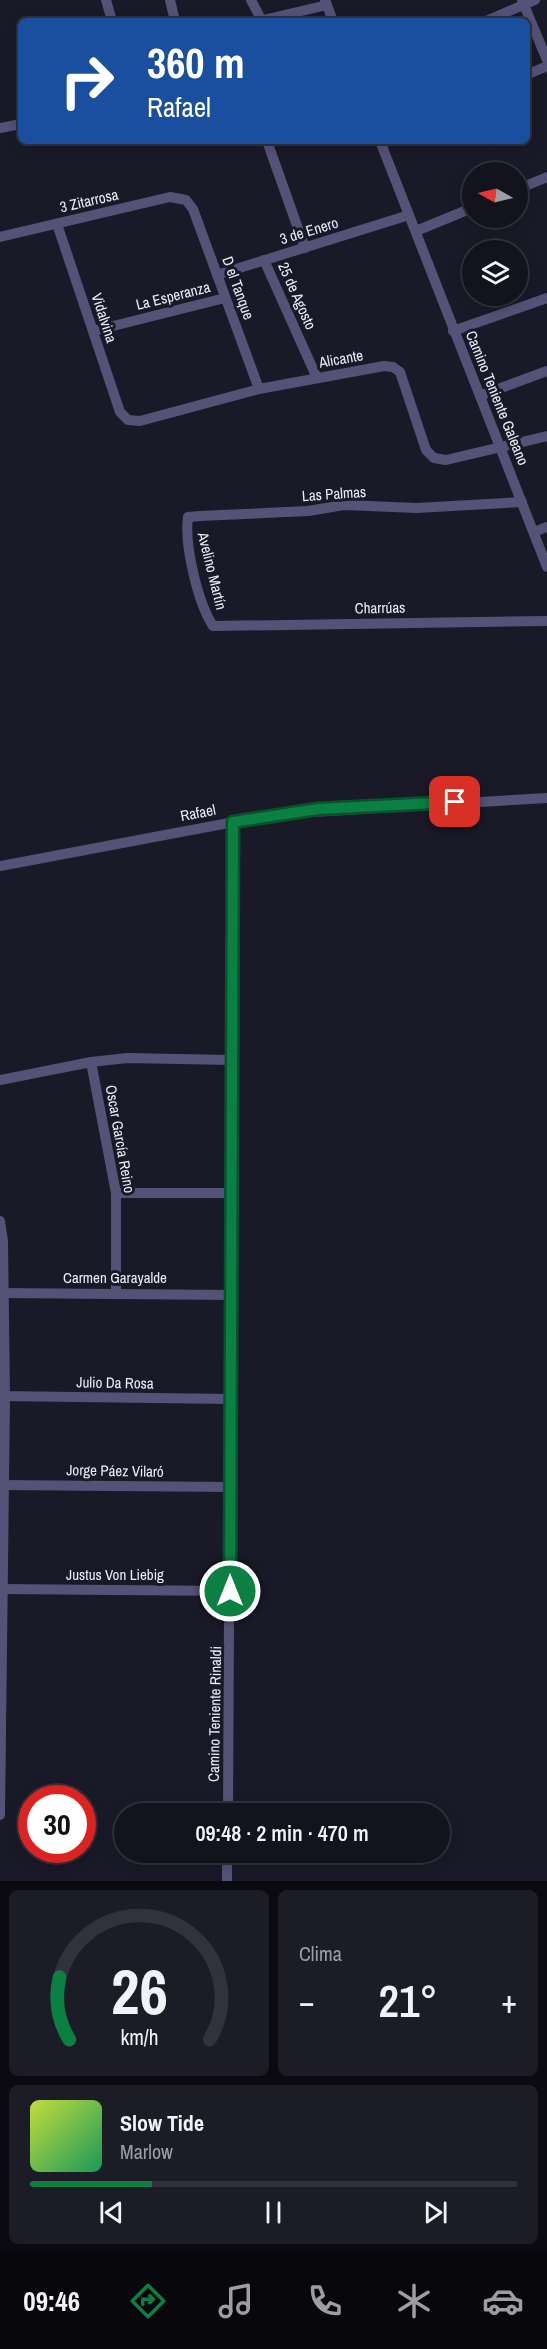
<!DOCTYPE html>
<html lang="es">
<head>
<meta charset="utf-8">
<style>
  :root { --surface:#13131e; --page:#1c1c27; --text:#f1f3f6; --muted:#9d9ea4; --line:#32323c; --accent:#0b8043 }
  body { margin:0; font-family:"Archivo Narrow",sans-serif; background:var(--page); color:var(--text); height:100vh; display:flex; flex-direction:column; font-size:22px; white-space:nowrap }
  * { box-sizing:border-box; margin:0 }
  p { font-size:20px; color:var(--muted) }
  .icon { flex:none; width:33px; height:33px; fill:none; stroke:currentColor; stroke-width:2; stroke-linecap:round; stroke-linejoin:round }
  .map { position:relative; height:1881px; overflow:hidden }
  .drawer { display:flex; flex-direction:column; gap:9px; padding:9px; background:#0a0a10; flex:1 }
  .drawer>* { flex:none }
  .hud { position:absolute; left:18px; top:18px; width:512px; height:126px; border-radius:9px; box-shadow:0 3px 15px #0003,0 0 0 2px var(--line); background:#1a4fa0; color:#fff; overflow:hidden }
  .needle { width:39px; rotate:278deg }
  .tools { position:absolute; left:462px; top:162px; display:grid; gap:12px }
  .tools a { display:grid; place-items:center; width:66px; height:66px; border-radius:50%; background:var(--surface); box-shadow:0 3px 15px #0003,0 0 0 2px var(--line); font-size:30px }
  .speed { position:absolute; left:18px; top:1785px; display:flex; gap:12px; font-size:30px; font-weight:700; text-align:center }
  .speed>* { display:grid; place-content:center; width:78px; height:78px; border-radius:50%; background:var(--surface); box-shadow:0 3px 15px #0003,0 0 0 2px var(--line); line-height:1 }
  .speed .limit { border:9px solid #d22; background:#fff; color:#111 }
  .pin { position:absolute; display:grid; place-items:center; width:51px; height:51px; color:#fff; margin:-26px; border-radius:12px; box-shadow:0 3px 9px #0006 }
  .me { position:absolute; width:66px; margin:-33px; rotate:0deg; stroke-linejoin:round; filter:drop-shadow(0 0 4px #0008) }
  .turn { display:flex; align-items:center; gap:21px; height:126px; padding:0 30px; font-size:27px }
  .turn .icon { width:78px; height:78px; stroke-width:2.5 }
  .turn b { display:block; font-size:42px; line-height:51px }
  .big { font-size:45px; font-weight:600; line-height:1.1 }
  .drawer .tile { flex:1; display:flex; flex-direction:column; justify-content:center; gap:9px; min-width:0; padding:0 21px; border-radius:9px; background:var(--page) }
  .drawer .dial { align-items:center; gap:0 }
  .dial svg { height:156px; overflow:visible; fill:none; stroke:var(--line); stroke-width:7; stroke-linecap:round; text-anchor:middle }
  .dial text { fill:var(--text); stroke:none }
  .song { display:flex; align-items:center; gap:18px }
  .cover { width:72px; height:72px; border-radius:9px; background:linear-gradient(135deg,hsl(70 70% 55%),hsl(150 70% 35%)) }
  .played { height:6px; border-radius:3px; background:linear-gradient(90deg,var(--accent) 25%,var(--line) 25%) }
  .keys { display:flex; justify-content:space-around; direction:ltr }
  .heat { display:flex; justify-content:space-between; align-items:center; font-size:33px; direction:ltr }
  .drawer .tiles { flex:1; display:grid; gap:9px; grid-template-columns:1fr 1fr }
  .tile:last-child { grid-column:span 2 }
  .trip { position:absolute; left:114px; top:1803px; width:336px; height:60px; border-radius:30px; background:var(--surface); box-shadow:0 3px 15px #0003,0 0 0 2px var(--line); font-weight:600; line-height:60px; text-align:center }
  .dock { display:flex; height:96px; justify-content:space-around; align-items:center; background:#08080c; color:var(--muted) }
  .dock .icon { width:42px; height:42px }
  .dock .active { color:var(--accent) }
  .dock b { font-size:27px; color:var(--text) }
  .map>svg:first-child { display:block }
</style>
</head>
<body>
<div class="map">
<svg width="547" height="1881" viewBox="0 0 547 1881">
  <rect width="100%" height="100%" fill="#191928"/>
  <g fill="none" stroke-linecap="round" stroke-linejoin="round">
    <g stroke="#545377" stroke-width="10">
      <polyline points="106,0 112,21"/>
      <polyline points="170,0 175,21"/>
      <polyline points="251,0 262,21"/>
      <polyline points="325,0 333,21"/>
      <polyline points="522,0 547,60"/>
      <polyline points="259,21 327,5"/>
      <polyline points="486,21 535,0"/>
      <polyline points="526,75 547,66"/>
      <polyline points="0,128 21,124"/>
      <polyline points="267,141 305,248"/>
      <polyline points="380,141 547,567"/>
      <polyline points="518,189 547,177"/>
      <polyline points="57,224 120,412 128,420 140,421 259,389 384,366 393,367 400,372 426,450 434,458 446,460 547,436"/>
      <polyline points="416,231 472,208"/>
      <polyline points="0,237 170,197 186,200 193,209 259,389"/>
      <polyline points="264,260 317,378"/>
      <polyline points="217,275 409,215"/>
      <polyline points="93,331 225,298"/>
      <polyline points="453,331 547,298"/>
      <polyline points="482,395 547,371"/>
      <path d="M522 502 417 508 344 505 308 511 200 516 188 517C184 545 198 603 213 626L547 621"/>
      <polyline points="534,532 547,527"/>
      <polyline points="0,866 277,814 547,798"/>
      <polyline points="91,1062 116,1193 116,1293"/>
      <polyline points="0,1080 91,1062 127,1058 231,1060"/>
      <polyline points="116,1193 231,1193"/>
      <polyline points="0,1221 3,1241 5,1397 0,1815"/>
      <polyline points="0,1293 231,1295"/>
      <polyline points="0,1396 230,1399"/>
      <polyline points="0,1485 230,1487"/>
      <polyline points="0,1589 230,1591"/>
      <polyline points="228,1814 233,822"/>
      <polyline points="227,1881 227,1852"/>
    </g>
  </g>
  <g fill="none" stroke-linecap="round" stroke-linejoin="round">
    <g stroke="#07532c" stroke-width="15">
      <polyline id="route" points="230,1591 233,822 318,809 455,802"/>
    </g>
    <use href="#route" stroke="#0b8043" stroke-width="10"/>
  </g>
  <g text-anchor="middle" stroke-width="6" stroke-linejoin="round" paint-order="stroke">
    <g font-size="15" fill="#ececf8" stroke="#191928">
      <text transform="translate(89 201) rotate(-13)" y="5">3 Zitarrosa</text>
      <text transform="translate(309 231) rotate(-17)" y="5">3 de Enero</text>
      <text transform="translate(238 288) rotate(70)" y="5">D el Tanque</text>
      <text transform="translate(173 296) rotate(-14)" y="5">La Esperanza</text>
      <text transform="translate(297 296) rotate(66)" y="5">25 de Agosto</text>
      <text transform="translate(104 318) rotate(72)" y="5">Vidalvina</text>
      <text transform="translate(341 359) rotate(-10)" y="5">Alicante</text>
      <text transform="translate(497 398) rotate(68)" y="5">Camino Teniente Galeano</text>
      <text transform="translate(334 494) rotate(-4)" y="5">Las Palmas</text>
      <text transform="translate(212 571) rotate(76)" y="5">Avelino Martín</text>
      <text transform="translate(380 608) rotate(-1)" y="5">Charrúas</text>
      <text transform="translate(198 813) rotate(-11)" y="5">Rafael</text>
      <text transform="translate(120 1139) rotate(80)" y="5">Oscar García Reino</text>
      <text x="115" y="1283">Carmen Garayalde</text>
      <text transform="translate(115 1383) rotate(1)" y="5">Julio Da Rosa</text>
      <text transform="translate(115 1471) rotate(1)" y="5">Jorge Páez Vilaró</text>
      <text x="115" y="1580">Justus Von Liebig</text>
      <text transform="translate(215 1714) rotate(-89)" y="5">Camino Teniente Rinaldi</text>
    </g>
  </g>
</svg>
<div class="tools">
<a><svg class="needle" viewBox="-14 -14 28 28"><path d="M0-13l5 13h-10z" fill="#e53935"/><path d="M0 13l5-13h-10z" fill="#9d9ea4"/></svg></a>
<a><svg class="icon" aria-label="layers" viewBox="0 0 24 24"><path d="M12 4l9 5-9 5-9-5zM3 14l9 5 9-5"/></svg></a>
</div>
<div class="speed"><div class="limit">30</div></div>
<div class="pin" style="left:455px;top:802px;background:#d93025"><svg class="icon" aria-label="arrive" viewBox="0 0 24 24"><path d="M6 21V4h12l-3 4 3 4H6"/></svg></div>
<svg class="me" style="left:230px;top:1591px" viewBox="-20 -20 40 40"><circle r="17" fill="#0b8043" stroke="#fff" stroke-width="3"/><path d="M0-11L8 9 0 5-8 9z" fill="#fff"/></svg>
<div class="trip">09:48 · 2 min · 470 m</div>
<div class="hud">
<div class="turn"><svg class="icon" aria-label="right" viewBox="0 0 24 24"><path d="M7 20v-9h11M14 6l5 5-5 5"/></svg><div><b>360 m</b>Rafael</div></div>
</div>
</div>
<section class="drawer">
<div class="tiles">
<div class="tile dial"><svg viewBox="0 0 100 80">
<path d="M14 69A42 42 0 1 1 86 69"/>
<path d="M14 69A42 42 0 0 1 9 37" stroke="#0b8043"/>
<text x="50" y="56" font-size="32" font-weight="700">26</text>
<text x="50" y="72" font-size="11">km/h</text>
</svg></div>
<div class="tile"><p>Clima</p>
<div class="heat"><a>−</a><b class="big">21°</b><a>+</a></div>
</div>
<div class="tile">
<div class="song"><i class="cover"></i><div><b>Slow Tide</b><p>Marlow</p></div></div>
<div class="played"></div>
<div class="keys"><svg class="icon" aria-label="previous" viewBox="0 0 24 24"><path d="M18 5L8 12l10 7zM5 5v14"/></svg><svg class="icon" aria-label="pause" viewBox="0 0 24 24"><path d="M8 5v14M16 5v14"/></svg><svg class="icon" aria-label="next" viewBox="0 0 24 24"><path d="M6 5l10 7-10 7zM19 5v14"/></svg></div>
</div>
</div>
</section>
<nav class="dock">
<b>09:46</b>
<svg class="icon active" aria-label="directions" viewBox="0 0 24 24"><path d="M12 3l9 9-9 9-9-9zM9 14v-3h6M13 9l2 2-2 2"/></svg>
<svg class="icon" aria-label="music" viewBox="0 0 24 24"><path d="M9 18V5l10-2v13"/><circle cx="6" cy="18" r="3"/><circle cx="16" cy="16" r="3"/></svg>
<svg class="icon" aria-label="phone" viewBox="0 0 24 24"><path d="M5 4h4l2 5-3 2q2 4 5 5l2-3 5 2v4C11 20 4 13 5 4z"/></svg>
<svg class="icon" aria-label="climate" viewBox="0 0 24 24"><path d="M12 3v18M4 7l16 10M4 17L20 7"/></svg>
<svg class="icon" aria-label="car" viewBox="0 0 24 24"><path d="M5 17H2v-5l4-1 3-4h7l3 4 3 1v5h-3M9 17h6M6 11h13"/><circle cx="7" cy="17" r="2"/><circle cx="17" cy="17" r="2"/></svg>
</nav>
</body>
</html>
